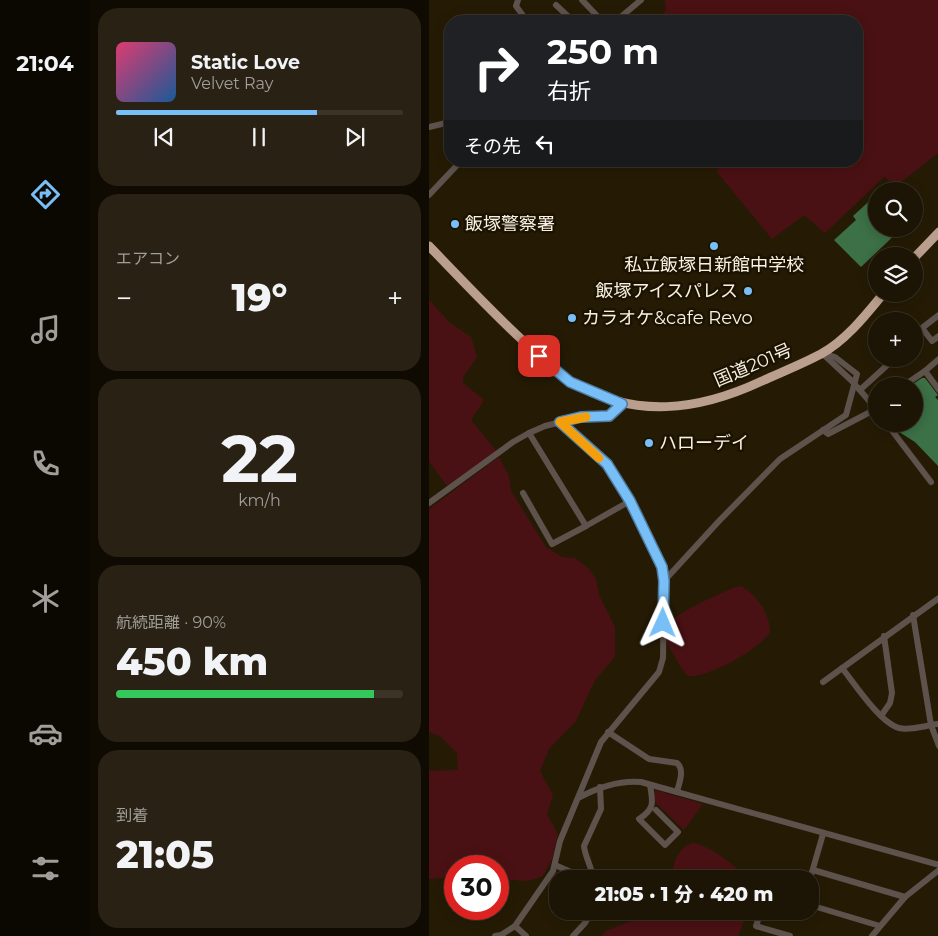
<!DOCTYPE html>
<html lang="ja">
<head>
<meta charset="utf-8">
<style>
  :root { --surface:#1c1404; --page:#292113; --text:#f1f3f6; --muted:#a09e9a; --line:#3a3326; --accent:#78bff8 }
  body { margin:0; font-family:Montserrat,"Noto Sans JP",sans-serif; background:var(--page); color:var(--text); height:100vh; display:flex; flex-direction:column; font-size:19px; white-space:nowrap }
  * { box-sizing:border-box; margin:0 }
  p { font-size:16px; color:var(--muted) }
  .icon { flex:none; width:28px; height:28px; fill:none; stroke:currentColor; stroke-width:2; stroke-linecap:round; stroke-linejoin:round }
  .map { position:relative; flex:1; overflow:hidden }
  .side { display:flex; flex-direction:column; gap:8px; padding:8px; background:#0f0b02; width:339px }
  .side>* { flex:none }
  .hud { position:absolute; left:15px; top:15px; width:419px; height:152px; border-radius:20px; box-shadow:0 2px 12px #0003,0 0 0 1px var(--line); background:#202124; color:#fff; overflow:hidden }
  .buttons { position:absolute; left:439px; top:182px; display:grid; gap:10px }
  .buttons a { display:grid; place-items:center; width:55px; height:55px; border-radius:50%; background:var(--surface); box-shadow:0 2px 12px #0003,0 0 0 1px var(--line); font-size:25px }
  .speed { position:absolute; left:15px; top:855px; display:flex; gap:10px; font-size:25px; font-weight:700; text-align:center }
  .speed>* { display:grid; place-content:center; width:65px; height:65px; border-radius:50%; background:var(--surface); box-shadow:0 2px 12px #0003,0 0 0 1px var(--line); line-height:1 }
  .speed .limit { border:8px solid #d22; background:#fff; color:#111 }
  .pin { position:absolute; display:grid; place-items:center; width:42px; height:42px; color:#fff; margin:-21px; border-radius:10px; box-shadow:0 2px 8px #0006 }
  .me { position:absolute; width:55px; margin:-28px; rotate:1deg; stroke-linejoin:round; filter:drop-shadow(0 0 4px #0008) }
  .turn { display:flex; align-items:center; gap:18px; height:105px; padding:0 20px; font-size:22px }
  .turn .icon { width:65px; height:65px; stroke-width:2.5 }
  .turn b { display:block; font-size:35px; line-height:42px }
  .then { display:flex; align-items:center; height:48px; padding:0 20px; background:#0003; gap:10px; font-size:19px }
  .big { font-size:38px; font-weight:800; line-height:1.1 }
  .side .widget { flex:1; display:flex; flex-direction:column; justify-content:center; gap:8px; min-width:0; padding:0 18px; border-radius:20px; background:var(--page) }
  .side .dial { align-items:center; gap:0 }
  .dial b { font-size:65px; line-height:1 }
  .song { display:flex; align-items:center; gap:15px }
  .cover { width:60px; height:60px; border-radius:8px; background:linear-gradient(135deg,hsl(340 70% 55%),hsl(210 70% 35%)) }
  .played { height:5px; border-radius:2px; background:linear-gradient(90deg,var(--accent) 70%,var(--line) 70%) }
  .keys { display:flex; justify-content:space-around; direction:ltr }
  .heat { display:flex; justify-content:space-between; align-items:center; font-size:28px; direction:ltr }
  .charge { height:8px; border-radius:4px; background:linear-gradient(90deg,#34c759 90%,var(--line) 0) }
  .trip { position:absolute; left:120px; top:870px; width:270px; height:50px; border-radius:20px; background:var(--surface); box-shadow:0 2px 12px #0003,0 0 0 1px var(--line); font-weight:800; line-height:50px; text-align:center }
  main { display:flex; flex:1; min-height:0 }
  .tabs { display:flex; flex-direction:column; width:90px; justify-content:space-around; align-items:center; background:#0b0802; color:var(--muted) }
  .tabs .icon { width:35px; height:35px }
  .tabs .active { color:var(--accent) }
  .tabs b { font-size:22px; color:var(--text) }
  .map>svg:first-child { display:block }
</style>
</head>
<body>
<main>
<nav class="tabs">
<b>21:04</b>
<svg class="icon active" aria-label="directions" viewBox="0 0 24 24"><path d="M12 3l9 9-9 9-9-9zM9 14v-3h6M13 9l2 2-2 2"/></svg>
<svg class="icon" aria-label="music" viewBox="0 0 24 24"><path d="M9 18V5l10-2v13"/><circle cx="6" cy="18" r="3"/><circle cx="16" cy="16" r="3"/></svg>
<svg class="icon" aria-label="phone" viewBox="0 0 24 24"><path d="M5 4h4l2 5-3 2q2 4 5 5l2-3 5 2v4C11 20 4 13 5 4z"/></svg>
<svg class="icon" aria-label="climate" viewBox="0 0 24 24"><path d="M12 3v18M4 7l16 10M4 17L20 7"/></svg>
<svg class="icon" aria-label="car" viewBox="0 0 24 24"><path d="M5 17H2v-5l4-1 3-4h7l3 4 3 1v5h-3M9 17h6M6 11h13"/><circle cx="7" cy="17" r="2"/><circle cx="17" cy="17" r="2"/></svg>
<svg class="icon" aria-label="filters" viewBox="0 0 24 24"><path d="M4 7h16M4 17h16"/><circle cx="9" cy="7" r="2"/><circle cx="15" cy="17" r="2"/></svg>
</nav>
<section class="side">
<div class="widget">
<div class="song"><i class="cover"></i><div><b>Static Love</b><p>Velvet Ray</p></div></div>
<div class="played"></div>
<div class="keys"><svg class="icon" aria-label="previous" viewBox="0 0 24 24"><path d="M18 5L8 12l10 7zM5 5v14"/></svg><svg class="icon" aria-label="pause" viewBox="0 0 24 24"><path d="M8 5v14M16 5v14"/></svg><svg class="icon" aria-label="next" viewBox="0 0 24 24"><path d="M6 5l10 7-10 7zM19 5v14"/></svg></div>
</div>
<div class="widget"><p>エアコン</p>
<div class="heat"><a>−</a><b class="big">19°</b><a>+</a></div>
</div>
<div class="widget dial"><b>22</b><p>km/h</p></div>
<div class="widget"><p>航続距離 · 90%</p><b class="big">450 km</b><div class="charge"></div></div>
<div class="widget"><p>到着</p><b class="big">21:05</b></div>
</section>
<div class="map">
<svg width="510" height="936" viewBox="0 0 510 936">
  <rect width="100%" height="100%" fill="#251b05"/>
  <g fill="#4a1114">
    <polygon points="236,0 509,0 509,153 467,186 455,177 396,233 375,215 343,239 287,171 298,161 428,161 428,21 226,21 237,10"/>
    <polygon points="0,300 21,323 42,337 48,357 34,377 34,383 55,400 42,420 67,451 18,486 0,461"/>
    <polygon points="70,457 80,476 82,491 117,547 133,557 146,558 159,568 167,579 170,595 186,627 186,656 165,682 147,721 120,749 111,771 124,795 118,814 129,834 123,859 114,876 99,881 69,879 69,866 26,866 26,877 0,879 0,771 29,770 28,753 11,736 0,732 0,509"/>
    <path d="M312 586C328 595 341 614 341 632 333 648 277 679 259 676 253 670 248 661 244 653 239 646 233 637 236 628 242 614 291 594 306 587Z"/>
    <polygon points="226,790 274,804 255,830 226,802"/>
    <path d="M263 843C280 845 307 865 317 879H241C244 865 249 847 263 843Z"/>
    <polygon points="233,911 319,911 309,936 174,936 175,932 197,923"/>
  </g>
  <g fill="#3c7046">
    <polygon points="447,195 448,229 472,229 432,267 405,240 427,220 424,216"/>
    <polygon points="493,378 496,378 509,395 506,397 510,401 509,466 486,442 467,430 462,424 485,424 485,386 481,386"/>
  </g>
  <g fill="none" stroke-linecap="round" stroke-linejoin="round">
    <g stroke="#5e534c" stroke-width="6">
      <polyline points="89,0 87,6 98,21"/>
      <polyline points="153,0 173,21"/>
      <polyline points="127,5 144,21"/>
      <polyline points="187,21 212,0"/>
      <polyline points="0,127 21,122"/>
      <polyline points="0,195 32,161"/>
      <polyline points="510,315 493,328 503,341 510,336"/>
      <polyline points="394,354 424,382"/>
      <polyline points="496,371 510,390"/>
      <polyline points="474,386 496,371 510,359"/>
      <polyline points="429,388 448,410"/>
      <polyline points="431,390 465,359"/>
      <polyline points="458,424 502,482"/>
      <polyline points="394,430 399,434 447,409"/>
      <polyline points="100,433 157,526 201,501"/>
      <polyline points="94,493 123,544 157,526"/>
      <polyline points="0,503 84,442 100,433 116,426 152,417 180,415 193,404"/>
      <polyline points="235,581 290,521 351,459 417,415 428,374 406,357 393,353"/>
      <polyline points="484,615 502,725 510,746"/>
      <path d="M413 668C425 683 451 723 470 728 481 731 498 725 510 724"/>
      <polyline points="394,682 510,598"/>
      <polyline points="452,716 461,703 463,693 455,636"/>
      <path d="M179 732 220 759 248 763C256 770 250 783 248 792"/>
      <path d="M221 785C224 802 226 809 210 819L236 845 249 832 227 810"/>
      <path d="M151 797C170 787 190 780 212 782L510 865"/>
      <polyline points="126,865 158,879"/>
      <polyline points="384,870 476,897"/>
      <path d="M164 879C163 867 156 857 155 846L172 809 171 787"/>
      <polyline points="381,879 394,834"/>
      <polyline points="381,905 451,926"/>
      <polyline points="332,911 327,926 361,936"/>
      <polyline points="86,926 97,936"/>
      <polyline points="66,936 72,935 86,926 124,871 131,841 172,742 230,672 234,658 235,581 229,558 218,538 201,501 178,464 131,422"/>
      <polyline points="144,936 156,923 163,911"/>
      <polyline points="443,936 476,897 510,870"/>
    </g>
    <g stroke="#ba9f8e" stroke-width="9">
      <path d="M0 246C30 277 59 308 90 337 107 353 122 371 142 382 206 419 269 411 333 381 353 372 373 364 392 354 417 340 436 316 454 294"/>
      <polyline points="485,258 510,232"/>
    </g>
    <polyline stroke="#5e534c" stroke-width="6" points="424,382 428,387"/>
  </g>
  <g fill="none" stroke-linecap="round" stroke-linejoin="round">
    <g stroke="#4e7ca1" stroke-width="12">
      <polyline id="route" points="110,356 141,382 193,404 180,416 152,417 131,422 178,464 201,501 233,567 235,581 234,623"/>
    </g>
    <use href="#route" stroke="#78bff8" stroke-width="9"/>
    <polyline stroke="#f59e0b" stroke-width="9" points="157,417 131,422 170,458"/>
  </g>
  <g fill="#78bff8" stroke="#1c1200" stroke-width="2">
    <circle cx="26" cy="224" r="5"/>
    <circle cx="285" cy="246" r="5"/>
    <circle cx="319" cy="291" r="5"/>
    <circle cx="143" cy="318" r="5"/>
    <circle cx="220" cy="443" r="5"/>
  </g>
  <g text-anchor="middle" stroke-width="5" stroke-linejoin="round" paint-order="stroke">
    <g font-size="18" fill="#f9f2e4" stroke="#1c1200" text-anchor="start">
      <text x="36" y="230">飯塚警察署</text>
      <text x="285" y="271" text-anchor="middle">私立飯塚日新館中学校</text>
      <text x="309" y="297" text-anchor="end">飯塚アイスパレス</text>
      <text x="153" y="324">カラオケ&amp;cafe Revo</text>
      <text x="230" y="449">ハローデイ</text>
    </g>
    <g font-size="18" fill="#f9f2e4" stroke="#1c1200">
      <text transform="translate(324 365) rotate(-23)" y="6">国道201号</text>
    </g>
  </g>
</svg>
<div class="buttons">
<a><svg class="icon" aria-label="search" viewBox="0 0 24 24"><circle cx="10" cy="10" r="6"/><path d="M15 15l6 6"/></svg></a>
<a><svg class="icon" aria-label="layers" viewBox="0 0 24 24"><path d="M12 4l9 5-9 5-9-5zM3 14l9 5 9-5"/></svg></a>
<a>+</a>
<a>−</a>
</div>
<div class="speed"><div class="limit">30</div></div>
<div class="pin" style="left:110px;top:356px;background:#d93025"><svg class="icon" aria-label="arrive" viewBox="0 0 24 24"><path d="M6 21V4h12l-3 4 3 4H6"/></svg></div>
<svg class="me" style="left:234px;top:623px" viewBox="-20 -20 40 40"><path d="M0-17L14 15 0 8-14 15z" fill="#78bff8" stroke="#fff" stroke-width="4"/></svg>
<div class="trip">21:05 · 1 分 · 420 m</div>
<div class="hud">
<div class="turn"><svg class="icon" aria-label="right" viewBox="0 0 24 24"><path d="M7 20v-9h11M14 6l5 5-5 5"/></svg><div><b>250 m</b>右折</div></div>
<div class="then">その先<svg class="icon" aria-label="left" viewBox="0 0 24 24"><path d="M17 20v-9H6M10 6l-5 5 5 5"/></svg></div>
</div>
</div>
</main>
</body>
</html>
